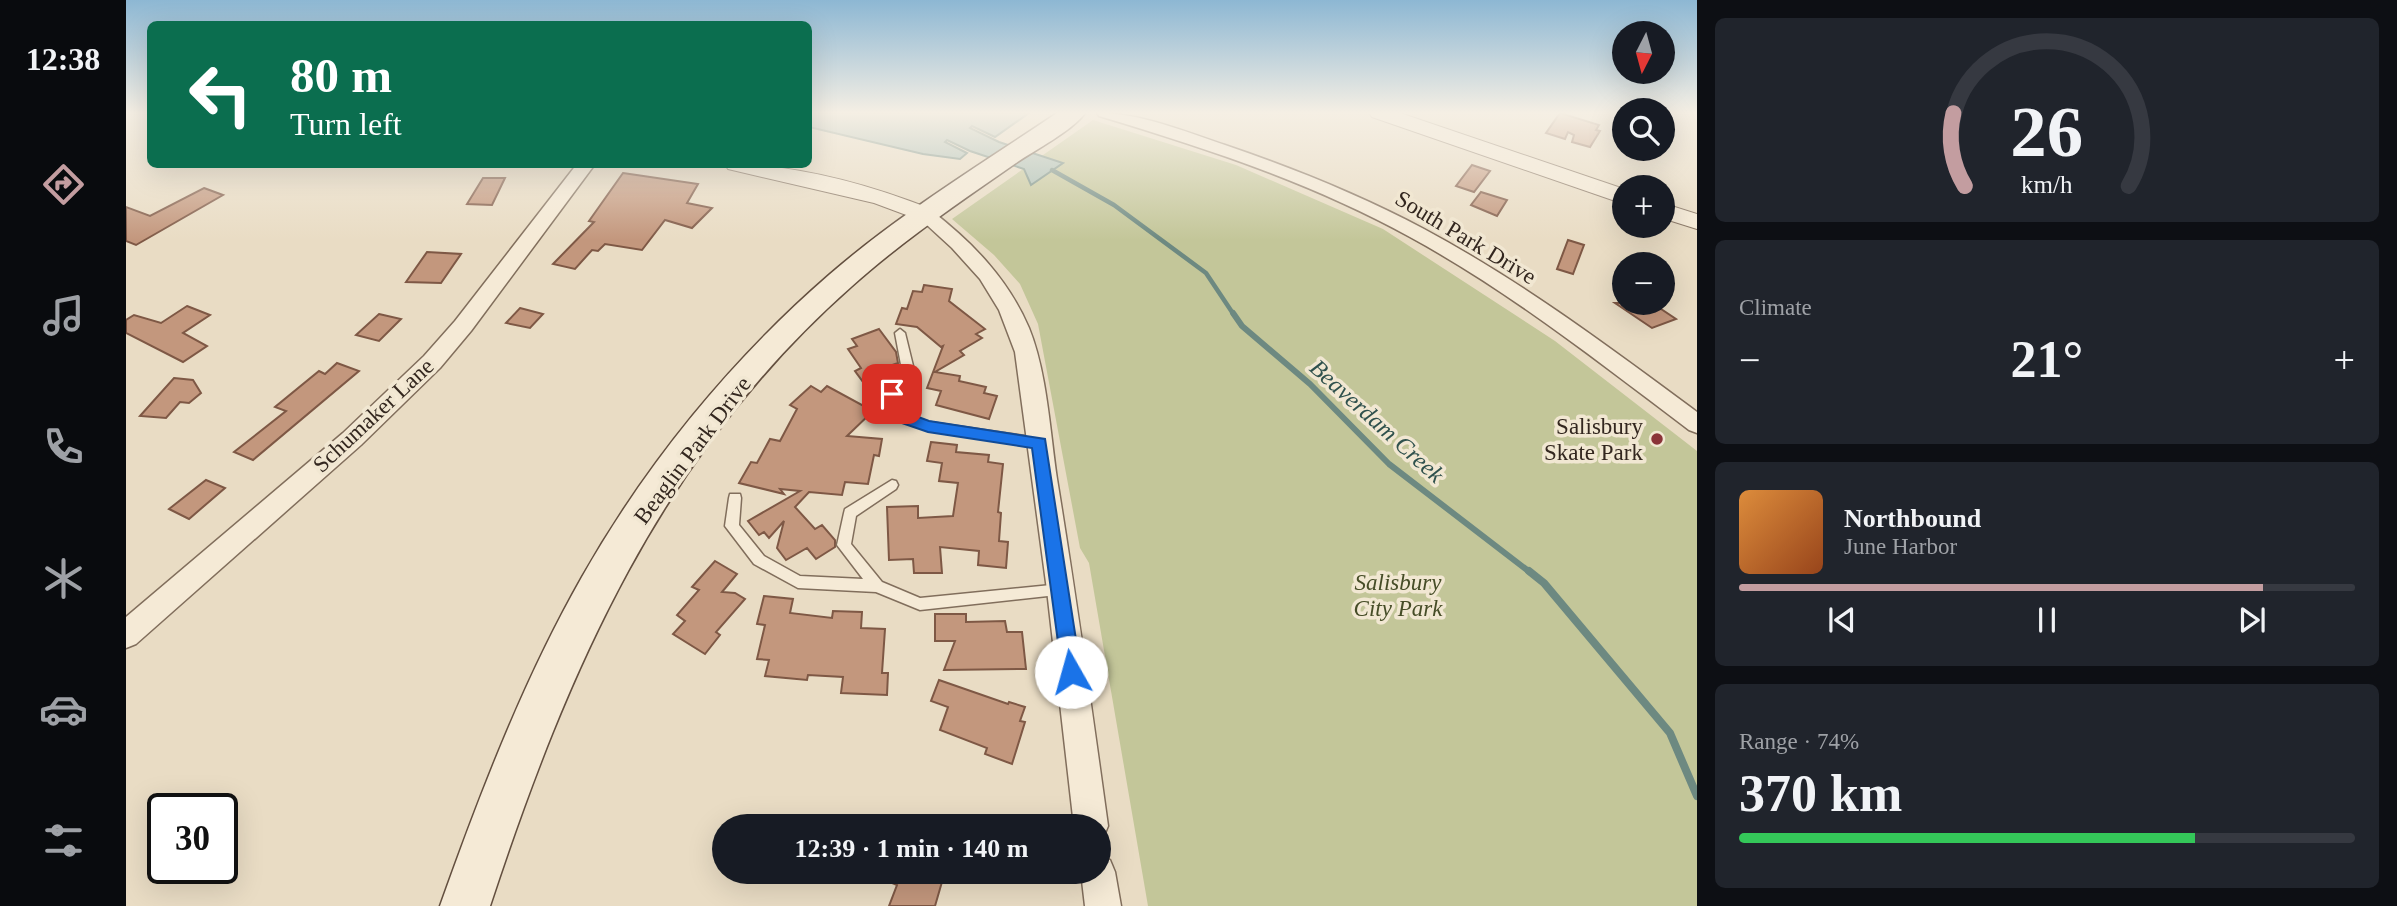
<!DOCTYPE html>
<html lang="en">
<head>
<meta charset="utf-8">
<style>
  :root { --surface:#171b24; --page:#20242c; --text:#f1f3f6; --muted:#9ea1a6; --line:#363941; --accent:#c39da0 }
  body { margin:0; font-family:Georgia,serif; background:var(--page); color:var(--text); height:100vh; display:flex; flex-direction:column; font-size:26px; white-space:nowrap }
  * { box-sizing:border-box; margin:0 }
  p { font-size:23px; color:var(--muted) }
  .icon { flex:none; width:38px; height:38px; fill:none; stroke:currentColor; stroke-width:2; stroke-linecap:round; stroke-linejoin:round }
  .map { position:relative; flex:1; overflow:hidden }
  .side { display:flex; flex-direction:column; gap:18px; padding:18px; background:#0d0f14; width:700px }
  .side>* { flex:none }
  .hud { position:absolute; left:21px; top:21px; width:665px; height:147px; border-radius:10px; box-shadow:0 7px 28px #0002; background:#0b6e4f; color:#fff; overflow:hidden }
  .needle { width:46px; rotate:186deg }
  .fabs { position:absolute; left:1486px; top:21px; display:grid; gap:14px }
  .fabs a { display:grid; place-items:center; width:63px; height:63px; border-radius:50%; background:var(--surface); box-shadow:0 7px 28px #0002; font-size:35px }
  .speed { position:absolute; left:21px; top:793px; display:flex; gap:14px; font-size:35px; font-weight:700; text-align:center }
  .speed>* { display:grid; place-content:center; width:91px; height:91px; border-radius:50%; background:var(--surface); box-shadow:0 7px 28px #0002; line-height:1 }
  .speed .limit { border:4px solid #111; border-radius:10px; background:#fff; color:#111 }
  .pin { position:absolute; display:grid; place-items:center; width:60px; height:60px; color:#fff; margin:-30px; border-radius:14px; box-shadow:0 4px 10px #0006 }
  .me { position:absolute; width:77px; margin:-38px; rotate:353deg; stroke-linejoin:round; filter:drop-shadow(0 0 5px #0008) }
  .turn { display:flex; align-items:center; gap:24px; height:147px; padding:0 28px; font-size:32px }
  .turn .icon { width:91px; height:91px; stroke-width:2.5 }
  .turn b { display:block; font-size:49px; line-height:60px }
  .big { font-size:52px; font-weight:700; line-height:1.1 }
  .side .card { flex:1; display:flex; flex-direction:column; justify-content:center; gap:10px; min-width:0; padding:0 24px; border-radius:10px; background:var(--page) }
  .side .dial { align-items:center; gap:0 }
  .dial svg { height:182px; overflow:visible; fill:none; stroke:var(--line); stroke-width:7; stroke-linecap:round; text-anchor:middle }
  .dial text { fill:var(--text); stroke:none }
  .song { display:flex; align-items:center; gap:21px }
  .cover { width:84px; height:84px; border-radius:10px; background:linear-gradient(135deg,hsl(30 70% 55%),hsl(20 70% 35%)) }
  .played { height:7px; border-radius:4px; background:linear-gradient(90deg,var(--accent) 85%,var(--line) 85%) }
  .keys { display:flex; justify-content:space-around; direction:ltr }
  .heat { display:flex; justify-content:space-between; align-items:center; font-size:38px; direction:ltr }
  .charge { height:10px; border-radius:5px; background:linear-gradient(90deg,#34c759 74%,var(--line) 0) }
  .trip { position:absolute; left:586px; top:814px; width:399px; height:70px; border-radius:35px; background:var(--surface); box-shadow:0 7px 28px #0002; font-weight:700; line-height:70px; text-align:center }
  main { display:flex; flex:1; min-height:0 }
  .tabs { display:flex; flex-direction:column; width:126px; justify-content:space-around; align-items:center; background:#090b0e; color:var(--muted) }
  .tabs .icon { width:49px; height:49px }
  .tabs .selected { color:var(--accent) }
  .tabs b { font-size:32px; color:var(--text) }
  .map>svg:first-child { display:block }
</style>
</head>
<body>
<main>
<nav class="tabs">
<b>12:38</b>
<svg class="icon selected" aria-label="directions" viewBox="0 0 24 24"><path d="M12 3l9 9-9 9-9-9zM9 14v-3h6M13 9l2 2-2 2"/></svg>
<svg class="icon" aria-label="music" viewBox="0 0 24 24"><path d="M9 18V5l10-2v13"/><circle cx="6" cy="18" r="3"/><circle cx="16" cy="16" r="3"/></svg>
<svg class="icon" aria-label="phone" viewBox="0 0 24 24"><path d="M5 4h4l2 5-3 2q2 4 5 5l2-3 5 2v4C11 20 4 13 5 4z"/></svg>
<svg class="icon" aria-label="climate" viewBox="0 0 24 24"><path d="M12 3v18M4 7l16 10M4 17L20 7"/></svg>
<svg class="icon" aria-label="car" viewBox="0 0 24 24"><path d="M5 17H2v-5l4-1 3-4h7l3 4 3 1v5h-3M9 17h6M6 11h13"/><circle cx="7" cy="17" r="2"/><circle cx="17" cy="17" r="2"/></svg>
<svg class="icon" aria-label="filters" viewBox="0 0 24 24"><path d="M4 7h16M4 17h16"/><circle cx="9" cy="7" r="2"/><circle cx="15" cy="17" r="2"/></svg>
</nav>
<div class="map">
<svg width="1571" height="906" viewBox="0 0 1571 906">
  <rect width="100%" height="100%" fill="#e9dcc4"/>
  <polygon fill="#c3c699" points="967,120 1110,165 1257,229 1429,341 1571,451 1571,906 1022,906 963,563 954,548 912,324 894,284 868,255 826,219"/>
  <polygon fill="#a5bcb4" stroke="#6d8981" stroke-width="2" points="683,113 903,113 869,137 846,126 844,128 873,142 937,163 905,185 898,169 844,151 821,140 819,142 841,153 834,159 797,154 683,127"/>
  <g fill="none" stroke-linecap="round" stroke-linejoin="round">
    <polyline stroke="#6d8981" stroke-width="4.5" points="926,170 988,205 1080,273 1108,315"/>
    <polyline stroke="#6d8981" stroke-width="6" points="1107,313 1116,326 1184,384 1263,464 1405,573"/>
    <polyline stroke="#6d8981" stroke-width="8" points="1403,571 1418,583 1544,733 1571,796"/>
  </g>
  <g fill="#c3977d" stroke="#7e5845" stroke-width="2">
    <polygon points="1434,113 1473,125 1470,130 1474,131 1464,147 1446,142 1448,135 1442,132 1439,139 1420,133"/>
    <polygon points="1346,165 1364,171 1348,192 1330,186"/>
    <polygon points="497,173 572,184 561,203 586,208 566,228 539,220 516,250 479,244 472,251 466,250 449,269 427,264 468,222 463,221"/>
    <polygon points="357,178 379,178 366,205 341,204"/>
    <polygon points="78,188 97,195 10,245 0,241 0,207 24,216"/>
    <polygon points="1355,192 1381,200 1371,216 1345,205"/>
    <polygon points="1442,240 1458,245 1447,274 1431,269"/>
    <polygon points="301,252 335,254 315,283 280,282"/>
    <polygon points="798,285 826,289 823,301 859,329 850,334 856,338 834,351 838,355 809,372 834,376 833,381 860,387 858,393 871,396 863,419 810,405 815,391 801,388 817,346 815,347 791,327 770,324 776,308 781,309 787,291 796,292"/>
    <polygon points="1489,303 1526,303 1550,319 1526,328"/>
    <polygon points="61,306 84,315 57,333 81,346 57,362 0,333 0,320 8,315 35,323"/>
    <polygon points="394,308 417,314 404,328 380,323"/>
    <polygon points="253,314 275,319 253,341 230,335"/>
    <polygon points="753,329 770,352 772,363 755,369 762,378 740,386 729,371 735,368 722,349 731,346 726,339"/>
    <polygon points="211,363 233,371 127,460 108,452 160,411 149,407 193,371 199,374"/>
    <polygon points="48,378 67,380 75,393 63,403 54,402 40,418 14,416"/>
    <polygon points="685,386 695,392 701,386 747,411 721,436 756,439 753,456 748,455 742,484 719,482 716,495 683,492 669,507 689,529 696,525 709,540 709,547 690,559 681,548 660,560 651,548 658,521 643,538 638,532 633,535 622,521 674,491 654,489 658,494 613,483 625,462 631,463 644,439 654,441 671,409 664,405"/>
    <polygon points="805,442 831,445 830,452 863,455 862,462 877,464 872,512 875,513 873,541 882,542 880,568 852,565 853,551 814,547 816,573 788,573 787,559 763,560 761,507 792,506 792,518 827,516 832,483 813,481 816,463 801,461"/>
    <polygon points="80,480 99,488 63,519 43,509"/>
    <polygon points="589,561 611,574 596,592 609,593 619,599 590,632 594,635 579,654 547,634 559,621 551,615 573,590 566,587"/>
    <polygon points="638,596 667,599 664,613 706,618 707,611 736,612 735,628 759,629 756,673 762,673 761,695 715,693 717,677 682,675 681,680 639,676 643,660 631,659 639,625 631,624"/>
    <polygon points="809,614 840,614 840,622 879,621 881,632 896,632 900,669 818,670 829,641 809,641"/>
    <polygon points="813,680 882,704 883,702 899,707 894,721 899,722 886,764 859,754 861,748 814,730 822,707 805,701"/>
    <polygon points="740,872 816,872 818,875 809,906 763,906 771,885"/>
  </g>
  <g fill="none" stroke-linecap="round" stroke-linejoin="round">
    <g stroke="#816e5c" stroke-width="3">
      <g id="service">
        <polygon points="774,329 779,333 788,370 772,394 777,413 803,422 913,438 917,440 919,443 917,446 913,448 802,430 768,419 760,394 776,370 769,333"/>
        <polygon points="766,480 770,481 772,485 770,489 730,516 725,544 756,582 794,598 935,584 940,586 942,590 940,594 794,610 750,592 672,588 628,564 599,526 603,498 604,494 614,494 615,498 613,525 638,556 674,576 737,579 711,545 718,513 719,509"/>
      </g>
    </g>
    <g stroke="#816e5c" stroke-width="3">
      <g id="minor">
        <path d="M971 113C1015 113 1057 131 1099 145 1167 168 1234 195 1298 229 1395 281 1483 347 1571 412V433L1563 430C1473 362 1383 291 1284 237 1186 183 1080 148 973 116Z"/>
        <polygon points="451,164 469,164 345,331 314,368 235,445 10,644 0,648 0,617 217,433 298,356 329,321"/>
        <path d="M799 209 806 211C847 243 882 279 903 328 921 372 924 432 931 479 950 595 966 710 982 826L977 838 973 839V826H948L921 590 889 352 873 310 854 279 826 248 790 215Z"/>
        <polygon points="973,855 984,860 989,872 995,906 959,906 955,872 973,872"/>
      </g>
    </g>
    <g stroke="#816e5c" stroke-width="2">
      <g id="tertiary">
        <polygon points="1243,113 1274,113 1498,189 1498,204 1246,117"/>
        <path d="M599 164C670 164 742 184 808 210L811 215 808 220 799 222 748 203 602 169Z"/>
        <polygon points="1536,203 1571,214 1571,229 1536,218"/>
      </g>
    </g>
    <g stroke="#634f3f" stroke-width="3">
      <path id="secondary" d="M931 113H959C946 131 909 150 890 163 834 202 776 241 725 287 534 456 442 669 364 906H314C354 794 397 681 456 577 520 464 605 360 703 275 773 214 854 165 931 113Z"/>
    </g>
    <use href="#service" fill="#f5ead6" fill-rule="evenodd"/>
    <use href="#minor" fill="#f5ead6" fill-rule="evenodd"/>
    <use href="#tertiary" fill="#f5ead6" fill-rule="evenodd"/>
    <use href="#secondary" fill="#f5ead6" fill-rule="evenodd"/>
  </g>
  <linearGradient id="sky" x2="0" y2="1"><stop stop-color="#8db7d3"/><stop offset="0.47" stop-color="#f5efe4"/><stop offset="1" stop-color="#f5efe4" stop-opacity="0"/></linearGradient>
  <rect width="1571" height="240" fill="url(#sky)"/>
  <polygon fill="#1a73e8" stroke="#114b97" stroke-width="2" points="766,388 773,394 779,412 803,421 919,439 955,672 952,678 945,681 938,678 936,672 906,448 802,432 767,420 758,394"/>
  <circle fill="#8a3338" stroke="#f1e7d2" stroke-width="2.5" cx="1531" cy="439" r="7"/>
  <g text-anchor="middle" stroke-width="7" stroke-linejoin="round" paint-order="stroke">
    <g font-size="23" fill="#33271f" stroke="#f1e7d2">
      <text transform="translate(1340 237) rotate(31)" y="8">South Park Drive</text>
      <text transform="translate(247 415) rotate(-43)" y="8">Schumaker Lane</text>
      <text transform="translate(566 450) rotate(-53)" y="8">Beaglin Park Drive</text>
    </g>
    <g font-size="23" fill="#33271f" stroke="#f1e7d2" text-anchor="end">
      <text x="1517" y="434">Salisbury<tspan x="1517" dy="26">Skate Park</tspan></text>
    </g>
    <g font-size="23" font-style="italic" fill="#464d27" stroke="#f1e7d2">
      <text x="1272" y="590">Salisbury<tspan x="1272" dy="26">City Park</tspan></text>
    </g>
    <g font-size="24" font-style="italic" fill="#2f514d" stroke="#f1e7d2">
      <text transform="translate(1251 421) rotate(42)" y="8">Beaverdam Creek</text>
    </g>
  </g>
</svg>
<div class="fabs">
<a><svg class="needle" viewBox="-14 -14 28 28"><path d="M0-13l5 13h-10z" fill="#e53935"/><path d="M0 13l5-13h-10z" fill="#9ea1a6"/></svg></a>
<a><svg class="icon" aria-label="search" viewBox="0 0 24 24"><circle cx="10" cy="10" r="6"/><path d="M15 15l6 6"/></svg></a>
<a>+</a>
<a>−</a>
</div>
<div class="speed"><div class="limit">30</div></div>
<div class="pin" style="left:766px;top:394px;background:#d93025"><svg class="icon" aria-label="arrive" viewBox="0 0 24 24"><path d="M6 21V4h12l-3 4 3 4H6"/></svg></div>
<svg class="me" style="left:945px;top:672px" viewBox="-20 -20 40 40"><circle r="19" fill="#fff"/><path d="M0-13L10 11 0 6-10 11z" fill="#1a73e8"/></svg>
<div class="trip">12:39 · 1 min · 140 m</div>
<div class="hud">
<div class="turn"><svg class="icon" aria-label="left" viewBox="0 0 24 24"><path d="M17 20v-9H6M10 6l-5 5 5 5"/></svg><div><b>80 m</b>Turn left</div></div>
</div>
</div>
<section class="side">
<div class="card dial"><svg viewBox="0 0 100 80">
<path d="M14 69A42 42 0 1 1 86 69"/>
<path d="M14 69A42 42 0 0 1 9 37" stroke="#c39da0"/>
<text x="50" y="56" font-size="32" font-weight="700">26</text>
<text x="50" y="72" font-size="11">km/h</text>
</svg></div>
<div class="card"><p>Climate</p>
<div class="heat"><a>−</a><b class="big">21°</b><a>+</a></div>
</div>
<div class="card">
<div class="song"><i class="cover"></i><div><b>Northbound</b><p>June Harbor</p></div></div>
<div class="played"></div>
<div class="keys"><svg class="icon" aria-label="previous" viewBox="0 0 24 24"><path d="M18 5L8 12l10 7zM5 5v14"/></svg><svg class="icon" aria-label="pause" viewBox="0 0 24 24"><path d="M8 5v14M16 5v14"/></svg><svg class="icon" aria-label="next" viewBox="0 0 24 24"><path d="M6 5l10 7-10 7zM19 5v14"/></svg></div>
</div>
<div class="card"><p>Range · 74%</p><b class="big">370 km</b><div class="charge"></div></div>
</section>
</main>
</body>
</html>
